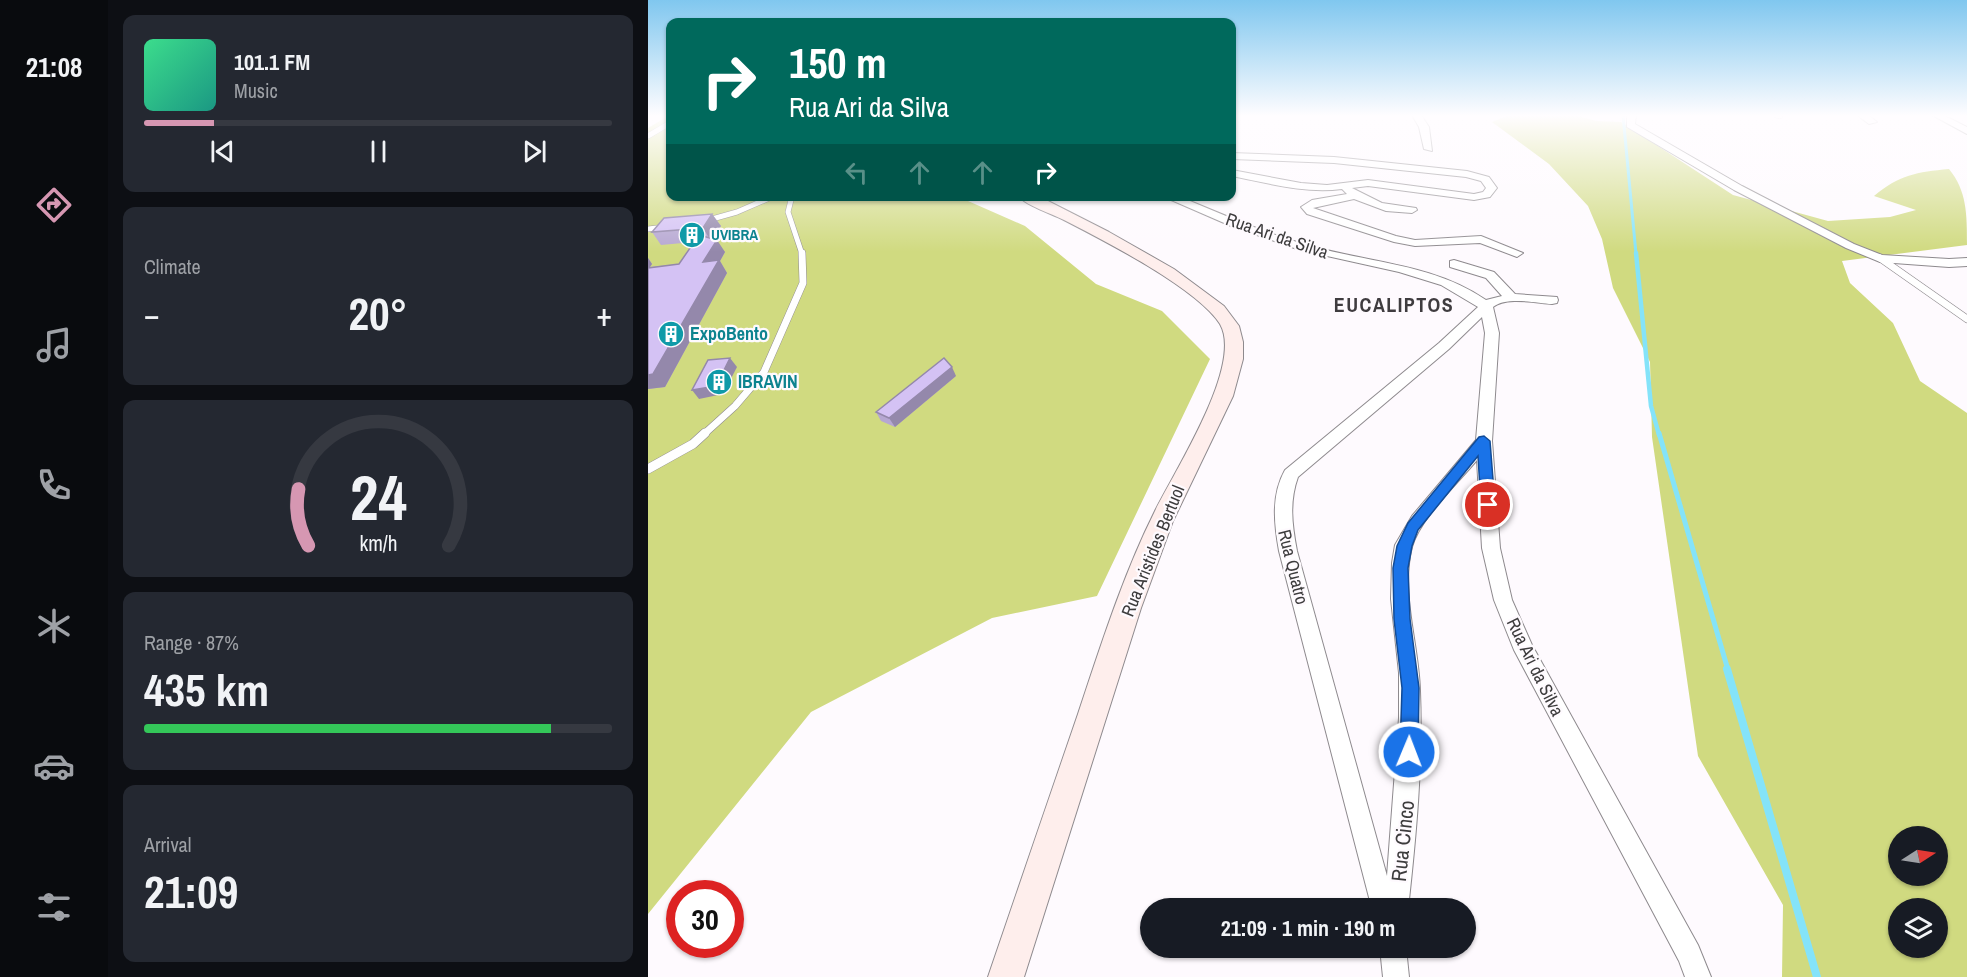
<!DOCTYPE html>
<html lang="en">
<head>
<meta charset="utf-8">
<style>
  :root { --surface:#171b24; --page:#242831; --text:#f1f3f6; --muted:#9ea1a6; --line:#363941; --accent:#d697b2 }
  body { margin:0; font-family:"Archivo Narrow",sans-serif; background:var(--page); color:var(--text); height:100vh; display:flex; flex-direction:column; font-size:22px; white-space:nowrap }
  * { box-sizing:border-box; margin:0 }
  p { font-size:20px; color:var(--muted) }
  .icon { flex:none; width:33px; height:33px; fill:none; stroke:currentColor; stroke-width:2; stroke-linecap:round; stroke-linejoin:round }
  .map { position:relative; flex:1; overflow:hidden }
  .drawer { display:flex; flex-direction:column; gap:15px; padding:15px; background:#0d0f14; width:540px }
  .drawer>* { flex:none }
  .hud { position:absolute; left:18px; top:18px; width:570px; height:183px; border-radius:12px; box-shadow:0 2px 4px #0004; background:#00695c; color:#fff; overflow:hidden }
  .needle { width:39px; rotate:78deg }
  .tools { position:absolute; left:1240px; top:826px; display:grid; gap:12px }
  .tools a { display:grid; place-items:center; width:60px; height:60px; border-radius:50%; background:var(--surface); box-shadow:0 2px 4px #0004; font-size:30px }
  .speed { position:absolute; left:18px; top:880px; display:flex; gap:12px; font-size:30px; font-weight:700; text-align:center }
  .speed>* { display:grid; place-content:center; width:78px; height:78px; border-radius:50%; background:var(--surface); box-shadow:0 2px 4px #0004; line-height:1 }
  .speed .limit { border:9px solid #d22; background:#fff; color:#111 }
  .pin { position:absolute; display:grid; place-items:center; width:51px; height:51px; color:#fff; margin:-26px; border:3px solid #fff; border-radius:50%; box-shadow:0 2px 6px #0007 }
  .me { position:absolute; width:66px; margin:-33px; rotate:1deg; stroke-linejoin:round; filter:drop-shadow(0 0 4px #0008) }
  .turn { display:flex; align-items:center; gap:21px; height:126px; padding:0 24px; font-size:27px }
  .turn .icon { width:78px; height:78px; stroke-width:2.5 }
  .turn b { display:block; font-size:42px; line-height:51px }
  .lanes { display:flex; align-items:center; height:57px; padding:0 24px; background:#0003; justify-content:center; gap:30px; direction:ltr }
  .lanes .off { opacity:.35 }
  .big { font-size:45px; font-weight:700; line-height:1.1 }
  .drawer .tile { flex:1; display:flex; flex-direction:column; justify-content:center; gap:9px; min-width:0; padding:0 21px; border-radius:12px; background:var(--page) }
  .drawer .dial { align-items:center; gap:0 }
  .dial svg { height:156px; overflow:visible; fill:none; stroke:var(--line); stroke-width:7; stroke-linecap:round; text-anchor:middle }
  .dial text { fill:var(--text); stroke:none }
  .song { display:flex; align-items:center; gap:18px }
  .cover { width:72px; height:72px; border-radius:9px; background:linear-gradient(135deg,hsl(150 70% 55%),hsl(170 70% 35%)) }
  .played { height:6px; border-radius:3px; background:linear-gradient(90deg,var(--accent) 15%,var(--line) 15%) }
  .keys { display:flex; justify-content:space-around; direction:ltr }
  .heat { display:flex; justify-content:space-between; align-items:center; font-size:33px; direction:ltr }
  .charge { height:9px; border-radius:4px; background:linear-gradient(90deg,#34c759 87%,var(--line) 0) }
  .trip { position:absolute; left:492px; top:898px; width:336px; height:60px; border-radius:30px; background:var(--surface); box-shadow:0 2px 4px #0004; font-weight:700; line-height:60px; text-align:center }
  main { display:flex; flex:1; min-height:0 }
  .tab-bar { display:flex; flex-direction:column; width:108px; justify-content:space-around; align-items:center; background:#090b0e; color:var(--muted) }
  .tab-bar .icon { width:42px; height:42px }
  .tab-bar .active { color:var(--accent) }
  .tab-bar b { font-size:27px; color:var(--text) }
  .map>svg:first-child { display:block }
</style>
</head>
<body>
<main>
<nav class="tab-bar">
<b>21:08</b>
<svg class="icon active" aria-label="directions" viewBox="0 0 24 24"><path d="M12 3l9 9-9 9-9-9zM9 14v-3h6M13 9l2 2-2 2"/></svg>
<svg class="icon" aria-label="music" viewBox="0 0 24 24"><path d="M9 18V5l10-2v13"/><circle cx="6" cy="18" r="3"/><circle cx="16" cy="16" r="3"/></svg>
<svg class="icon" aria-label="phone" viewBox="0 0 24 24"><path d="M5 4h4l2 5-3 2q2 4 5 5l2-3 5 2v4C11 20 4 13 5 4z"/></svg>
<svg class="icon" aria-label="climate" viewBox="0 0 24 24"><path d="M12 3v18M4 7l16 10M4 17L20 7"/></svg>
<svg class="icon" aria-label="car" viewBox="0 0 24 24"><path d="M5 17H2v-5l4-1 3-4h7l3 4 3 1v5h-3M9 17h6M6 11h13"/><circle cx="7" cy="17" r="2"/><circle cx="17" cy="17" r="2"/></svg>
<svg class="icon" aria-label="filters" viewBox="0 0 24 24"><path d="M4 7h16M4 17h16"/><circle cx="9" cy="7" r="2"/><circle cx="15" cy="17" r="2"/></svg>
</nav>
<section class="drawer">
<div class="tile">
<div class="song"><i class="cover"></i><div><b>101.1 FM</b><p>Music</p></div></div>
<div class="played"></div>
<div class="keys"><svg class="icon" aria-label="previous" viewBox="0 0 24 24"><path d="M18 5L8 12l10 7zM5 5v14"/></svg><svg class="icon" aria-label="pause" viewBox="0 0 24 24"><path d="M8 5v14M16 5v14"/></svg><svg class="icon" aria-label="next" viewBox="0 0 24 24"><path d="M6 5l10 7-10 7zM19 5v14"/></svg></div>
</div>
<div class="tile"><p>Climate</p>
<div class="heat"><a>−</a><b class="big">20°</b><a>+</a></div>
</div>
<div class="tile dial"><svg viewBox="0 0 100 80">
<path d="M14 69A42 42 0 1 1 86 69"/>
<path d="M14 69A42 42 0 0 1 9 40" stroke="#d697b2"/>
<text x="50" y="56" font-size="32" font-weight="700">24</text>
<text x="50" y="72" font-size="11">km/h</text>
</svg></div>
<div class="tile"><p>Range · 87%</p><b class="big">435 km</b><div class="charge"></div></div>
<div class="tile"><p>Arrival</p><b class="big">21:09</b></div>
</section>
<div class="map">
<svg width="1319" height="977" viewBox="0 0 1319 977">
  <rect width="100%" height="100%" fill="#fefafe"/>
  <g fill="#d0da80" fill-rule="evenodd">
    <polygon points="22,115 22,196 311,197 377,226 448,284 514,311 562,359 449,596 344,618 163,712 0,914 0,128"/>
    <path d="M861 115H927L948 121 973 122 1085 195 1180 221 1242 217 1268 210 1226 196C1251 175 1269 172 1301 169 1319 191 1319 214 1319 245L1194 261 1202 283 1245 323 1272 381 1319 413V977H1134L1135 905 1050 756 1004 437 1002 362 965 288 954 239 940 206 901 164 844 122ZM1251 837H1290V876H1251ZM1251 909H1290V948H1251Z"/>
  </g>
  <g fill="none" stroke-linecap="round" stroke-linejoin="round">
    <polyline stroke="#84e3f9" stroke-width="3" points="975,115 988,254"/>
    <polyline stroke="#84e3f9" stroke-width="4.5" points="988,253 1003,406 1011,435"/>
    <polyline stroke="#84e3f9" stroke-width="5" points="1011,433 1080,670"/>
    <polyline stroke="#84e3f9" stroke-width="8" points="1079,669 1169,977"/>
    <g stroke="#8e8a8e" stroke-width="6">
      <g id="service-far2">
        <polyline points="1128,115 1132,116"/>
        <polyline points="0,136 22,123"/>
        <polyline points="144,196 140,212 154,254"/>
        <polyline points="57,221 89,212 126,196"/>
        <polyline points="0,229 17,227"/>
      </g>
    </g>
    <g stroke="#8e8a8e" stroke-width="8">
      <g id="service-far1">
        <polyline points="1232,258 1319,319"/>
        <polyline points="55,435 87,406 116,372 155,283 154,253"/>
      </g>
    </g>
    <g stroke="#8e8a8e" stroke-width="10">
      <polyline id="service" points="0,469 45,444 57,433"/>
    </g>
    <g stroke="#8e8a8e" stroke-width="2">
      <g id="minor">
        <polygon points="764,115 773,115 781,127 784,151 776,149 771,127"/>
        <polygon points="979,115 988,115 987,124 1094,186 1206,244 1234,255 1301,259 1319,258 1319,266 1301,267 1232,262 1198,248 1086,190 979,127"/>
        <polygon points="1209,115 1220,115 1229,122 1221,124"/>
        <polygon points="1284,115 1295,115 1319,127 1319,134"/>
        <path d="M584 153 686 157 819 171 841 177 849 188 842 197 826 200 720 186 704 188 734 203 768 208 769 210 764 213 738 211 706 199 665 208 748 236 767 240 833 236 875 253 869 257 832 243 767 246 746 242 659 214 653 207 664 200 699 194 694 189C657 194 620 183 584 176V170L653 183 679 185 720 180 826 194 835 192 838 188 833 181 818 177 686 163 584 159Z"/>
        <path d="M514 196H530C574 214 618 234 663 246 723 263 786 264 838 300L854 296 838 278 802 267V261L806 260 846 272 867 294 909 297 910 300 909 303 904 304C888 303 858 296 845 307L851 333 844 441 852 548 864 600 884 645 1050 945 1063 977H1037L1031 961 866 650 846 600 834 548 829 460C810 483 772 518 764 547 752 594 771 644 772 691 775 764 768 837 760 909H724L631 551C626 523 623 495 637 470L791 343 830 307 793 285 751 272 652 250 583 226ZM834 317 837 333 828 440 764 516 747 545 744 563 743 599 751 673V718L739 876 649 551C644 525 641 502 650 477L801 349Z"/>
        <polygon points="732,948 758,948 761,977 735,977"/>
      </g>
    </g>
    <g stroke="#8e8a8e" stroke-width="2">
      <path id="secondary" d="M370 196H390L402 202 461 232 526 269 576 306 591 326 595 342V359L585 396 525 521 493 608 376 977H340C370 889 400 801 430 714 453 645 475 575 507 511 526 472 596 365 572 324 549 288 455 240 416 220 402 213 381 207 370 196Z"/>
    </g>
    <use href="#service-far2" stroke="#fff" stroke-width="5"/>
    <use href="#service-far1" stroke="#fff" stroke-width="7"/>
    <use href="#service" stroke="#fff" stroke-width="9"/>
    <use href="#minor" fill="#fff" fill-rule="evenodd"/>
    <use href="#secondary" fill="#feeeec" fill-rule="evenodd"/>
  </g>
  <g fill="#b6a7d2">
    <polygon points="64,214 73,226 64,239 77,252 72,261 79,273 17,387 0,389 0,258 4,264 2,267 31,264 46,242 13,245 4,232"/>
    <polygon points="308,376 247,427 233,421 228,412"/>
  </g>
  <g fill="#9488ab">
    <polygon points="64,214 73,226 63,241 55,228"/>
    <polygon points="69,240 77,252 72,261 79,273 17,387 0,389 0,375 55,262"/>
    <polygon points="0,258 4,264 0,270"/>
    <polygon points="82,358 89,367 75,394 51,399 44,390"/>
    <polygon points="304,367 308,376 247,427 241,418"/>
  </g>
  <g fill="#d4c2f4" stroke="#9488ab" stroke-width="1.5">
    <polygon points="64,214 55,228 4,232 16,218"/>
    <polygon points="51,235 69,240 55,262 71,260 5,374 0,375 0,268 31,264"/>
    <polygon points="82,358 68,386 44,390 60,360"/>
    <polygon points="296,358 304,367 241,418 228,412"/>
  </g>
  <linearGradient id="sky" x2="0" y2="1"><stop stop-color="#80c7ef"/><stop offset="0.46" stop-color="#fffdff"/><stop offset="1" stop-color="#fffdff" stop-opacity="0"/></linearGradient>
  <rect width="1319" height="252" fill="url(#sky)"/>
  <polygon fill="#1a73e8" stroke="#114b97" stroke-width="1.5" points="836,436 842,441 847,505 845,509 835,509 833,505 830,456 770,530 764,546 760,568 762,619 771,688 770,752 767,758 761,761 755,758 752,752 754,688 746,619 745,568 749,546 760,523 831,437"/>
  <defs>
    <g id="building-disc" transform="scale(1.35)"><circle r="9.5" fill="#0f9aa8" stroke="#fefafe"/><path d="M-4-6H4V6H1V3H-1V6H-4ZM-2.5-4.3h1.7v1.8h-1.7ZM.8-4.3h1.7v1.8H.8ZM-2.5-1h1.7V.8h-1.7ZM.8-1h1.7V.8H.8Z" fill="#fff"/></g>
  </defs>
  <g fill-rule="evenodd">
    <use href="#building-disc" x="44" y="235"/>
    <use href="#building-disc" x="23" y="334"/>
    <use href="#building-disc" x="71" y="382"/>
  </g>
  <g text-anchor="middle" stroke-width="4.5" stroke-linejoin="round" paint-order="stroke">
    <g font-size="15" font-weight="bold" fill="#0d838f" stroke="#fefafe" text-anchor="start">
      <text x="63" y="240">UVIBRA</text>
    </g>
    <g font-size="18" fill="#3d3c3d" stroke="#fefafe">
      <text transform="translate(629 236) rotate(19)" y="6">Rua Ari da Silva</text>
      <text transform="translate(505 551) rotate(-68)" y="6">Rua Aristides Bertuol</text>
      <text transform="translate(645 567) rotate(76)" y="6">Rua Quatro</text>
      <text transform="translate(887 667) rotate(64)" y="6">Rua Ari da Silva</text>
    </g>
    <g font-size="18" font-weight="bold" fill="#0d838f" stroke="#fefafe" text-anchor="start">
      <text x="42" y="340">ExpoBento</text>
      <text x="90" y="388">IBRAVIN</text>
    </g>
    <g font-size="20" font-weight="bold" letter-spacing="1.5" fill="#3f3c3f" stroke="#fefafe">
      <text x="746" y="312">EUCALIPTOS</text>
    </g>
    <g font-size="21" fill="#3d3c3d" stroke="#fefafe">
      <text transform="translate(755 841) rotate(-84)" y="7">Rua Cinco</text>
    </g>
  </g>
</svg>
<div class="tools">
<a><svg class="needle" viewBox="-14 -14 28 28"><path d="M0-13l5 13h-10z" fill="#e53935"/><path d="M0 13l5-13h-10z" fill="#9ea1a6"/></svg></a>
<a><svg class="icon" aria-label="layers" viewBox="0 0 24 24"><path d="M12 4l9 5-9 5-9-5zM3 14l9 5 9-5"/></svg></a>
</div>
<div class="speed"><div class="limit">30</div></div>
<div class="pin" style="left:840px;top:505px;background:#d93025"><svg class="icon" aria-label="arrive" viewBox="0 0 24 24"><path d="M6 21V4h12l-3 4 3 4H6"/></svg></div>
<svg class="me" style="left:761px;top:752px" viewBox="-20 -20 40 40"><circle r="17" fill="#1a73e8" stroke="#fff" stroke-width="3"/><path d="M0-11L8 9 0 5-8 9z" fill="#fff"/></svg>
<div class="trip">21:09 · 1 min · 190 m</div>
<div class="hud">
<div class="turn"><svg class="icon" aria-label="right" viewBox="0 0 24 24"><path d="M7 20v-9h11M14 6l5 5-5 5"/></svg><div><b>150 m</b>Rua Ari da Silva</div></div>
<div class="lanes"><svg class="icon off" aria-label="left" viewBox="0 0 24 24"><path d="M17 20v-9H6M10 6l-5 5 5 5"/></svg><svg class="icon off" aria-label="ahead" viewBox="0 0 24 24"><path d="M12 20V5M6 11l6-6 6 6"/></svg><svg class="icon off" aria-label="ahead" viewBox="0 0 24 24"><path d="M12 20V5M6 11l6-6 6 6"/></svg><svg class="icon" aria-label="right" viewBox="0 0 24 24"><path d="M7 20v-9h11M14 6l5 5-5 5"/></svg></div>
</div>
</div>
</main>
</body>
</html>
